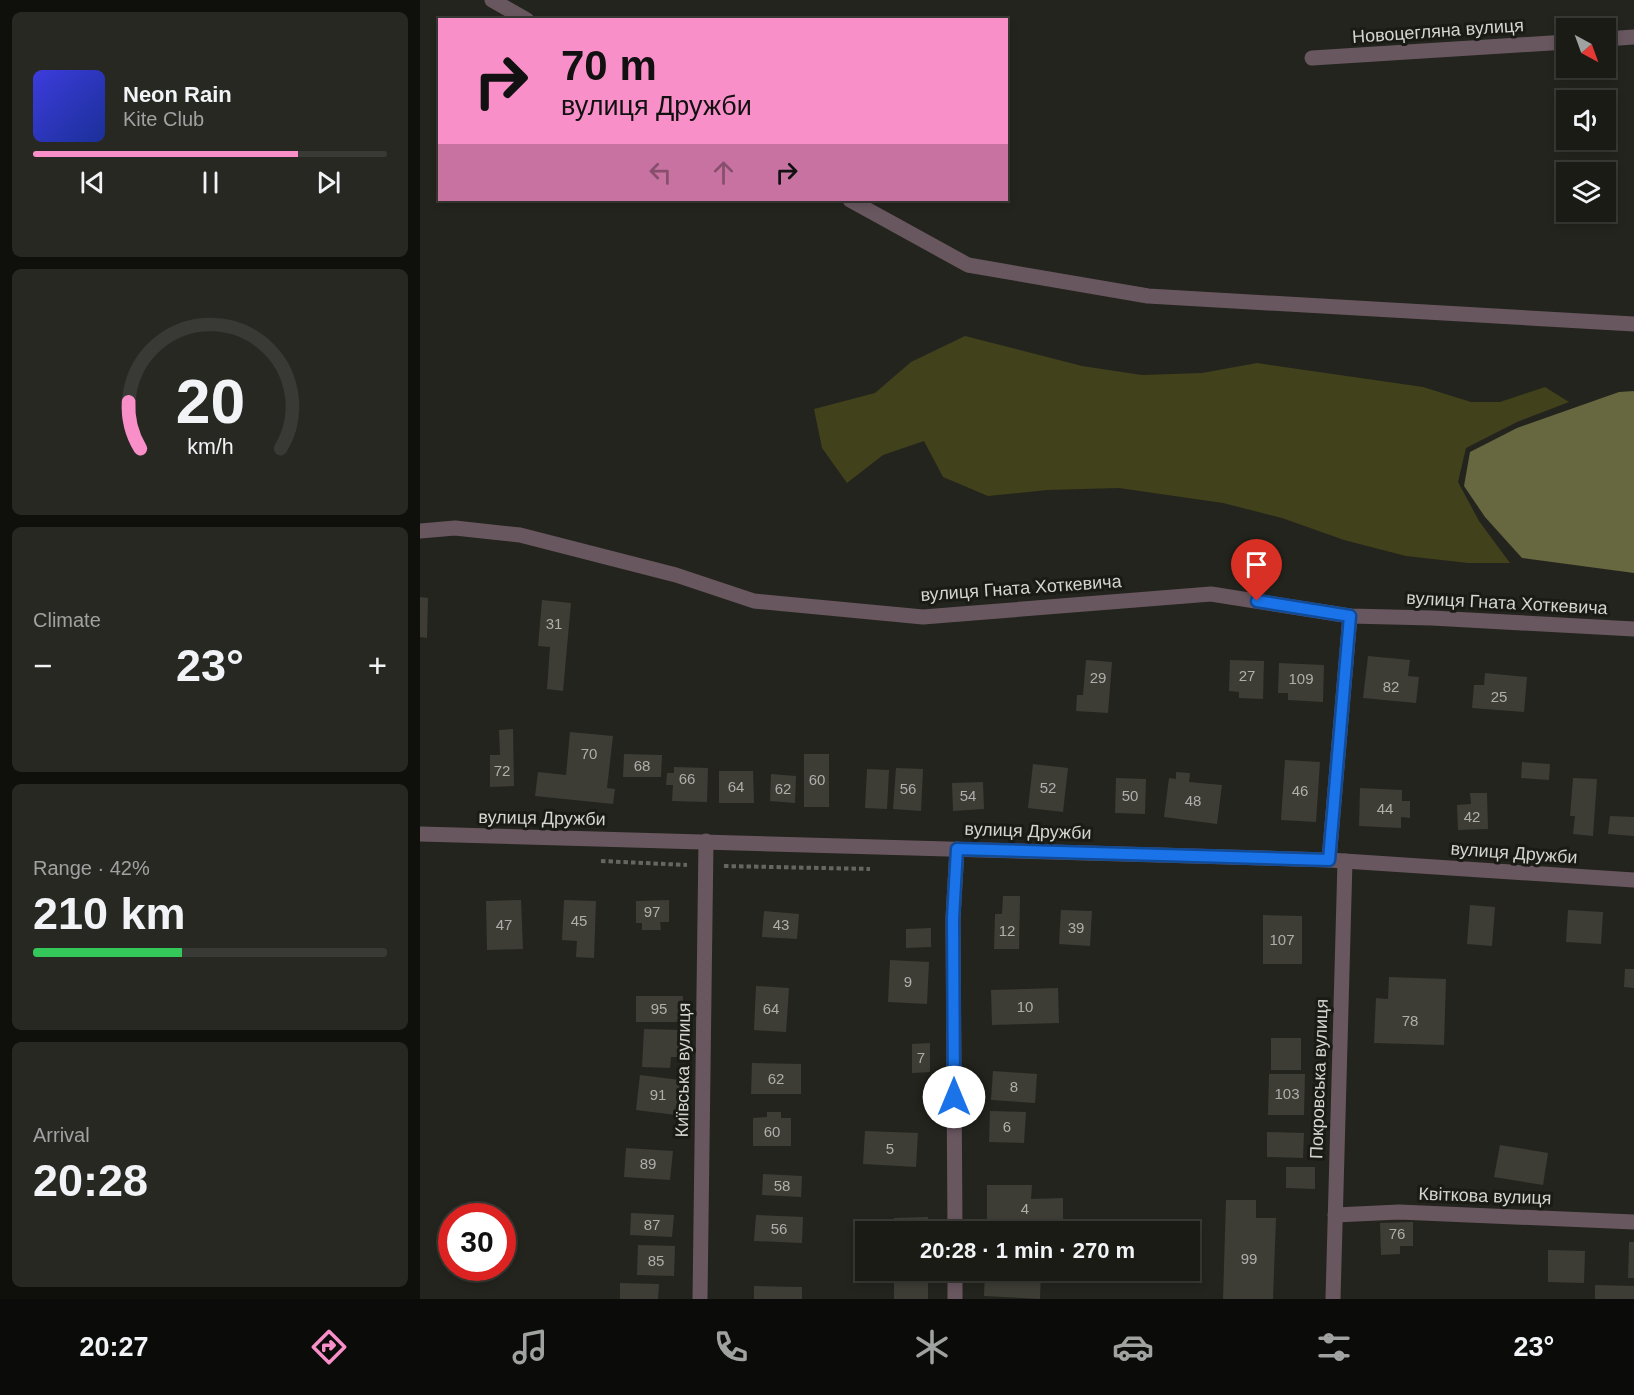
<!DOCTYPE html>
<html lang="en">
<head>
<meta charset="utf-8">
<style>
  :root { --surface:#1b1b16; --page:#282823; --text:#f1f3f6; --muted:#a0a1a1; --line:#393935; --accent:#f98fc8 }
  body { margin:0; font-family:Arial,sans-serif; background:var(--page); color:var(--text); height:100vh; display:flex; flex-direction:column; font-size:22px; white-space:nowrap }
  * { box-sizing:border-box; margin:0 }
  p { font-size:20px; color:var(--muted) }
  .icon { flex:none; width:33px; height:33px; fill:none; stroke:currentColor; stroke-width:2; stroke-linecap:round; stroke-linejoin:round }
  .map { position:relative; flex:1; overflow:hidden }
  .panel { display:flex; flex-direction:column; gap:12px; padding:12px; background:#0f0f0c; width:420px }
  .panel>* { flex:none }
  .hud { position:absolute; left:18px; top:18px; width:570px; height:183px; border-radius:0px; box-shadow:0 3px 9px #0003,0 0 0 2px var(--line); background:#f98fc8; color:#111; overflow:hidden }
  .needle { width:39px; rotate:139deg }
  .tools { position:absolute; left:1136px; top:18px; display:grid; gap:12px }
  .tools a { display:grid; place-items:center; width:60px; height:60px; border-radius:0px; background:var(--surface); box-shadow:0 3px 9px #0003,0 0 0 2px var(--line); font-size:30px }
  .speed { position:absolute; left:18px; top:1203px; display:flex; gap:12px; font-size:30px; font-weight:700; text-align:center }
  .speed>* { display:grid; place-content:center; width:78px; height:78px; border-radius:50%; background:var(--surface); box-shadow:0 3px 9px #0003,0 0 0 2px var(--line); line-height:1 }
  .speed .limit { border:9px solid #d22; background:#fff; color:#111 }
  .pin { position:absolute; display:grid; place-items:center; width:51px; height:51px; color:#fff; margin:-62px -26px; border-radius:50% 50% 50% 0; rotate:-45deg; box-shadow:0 0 6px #0007 }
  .pin .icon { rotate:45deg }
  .me { position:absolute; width:66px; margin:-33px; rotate:0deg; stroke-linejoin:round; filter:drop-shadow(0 0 4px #0008) }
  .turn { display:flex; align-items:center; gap:21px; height:126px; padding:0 24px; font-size:27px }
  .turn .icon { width:78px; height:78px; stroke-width:2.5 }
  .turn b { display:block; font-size:42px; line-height:51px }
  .lanes { display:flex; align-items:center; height:57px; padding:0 24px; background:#0003; justify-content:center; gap:30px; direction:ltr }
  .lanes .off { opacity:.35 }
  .big { font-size:45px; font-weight:700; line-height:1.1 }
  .panel .tile { flex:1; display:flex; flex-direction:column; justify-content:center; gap:9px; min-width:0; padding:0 21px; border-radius:9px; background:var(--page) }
  .panel .dial { align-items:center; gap:0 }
  .dial svg { height:156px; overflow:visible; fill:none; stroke:var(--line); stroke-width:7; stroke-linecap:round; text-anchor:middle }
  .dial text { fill:var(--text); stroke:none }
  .song { display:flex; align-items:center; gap:18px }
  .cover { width:72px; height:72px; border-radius:9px; background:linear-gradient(135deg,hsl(240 70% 55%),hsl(230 70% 35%)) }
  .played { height:6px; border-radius:3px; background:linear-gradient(90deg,var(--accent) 75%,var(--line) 75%) }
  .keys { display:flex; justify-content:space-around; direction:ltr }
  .heat { display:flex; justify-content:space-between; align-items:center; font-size:33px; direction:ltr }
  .charge { height:9px; border-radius:4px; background:linear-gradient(90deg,#34c759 42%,var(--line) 0) }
  .trip { position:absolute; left:435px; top:1221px; width:345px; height:60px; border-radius:0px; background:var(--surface); box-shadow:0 3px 9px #0003,0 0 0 2px var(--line); font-weight:700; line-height:60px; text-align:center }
  .dock { display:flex; height:96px; justify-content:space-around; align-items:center; background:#0b0b09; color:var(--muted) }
  .dock .icon { width:42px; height:42px }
  .dock .on { color:var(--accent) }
  .dock b { font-size:27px; color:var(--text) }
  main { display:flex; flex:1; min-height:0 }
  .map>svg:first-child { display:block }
</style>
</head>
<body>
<main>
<section class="panel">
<div class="tile">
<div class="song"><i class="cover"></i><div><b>Neon Rain</b><p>Kite Club</p></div></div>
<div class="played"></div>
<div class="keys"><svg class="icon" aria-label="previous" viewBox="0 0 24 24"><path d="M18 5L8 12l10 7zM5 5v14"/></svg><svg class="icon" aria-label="pause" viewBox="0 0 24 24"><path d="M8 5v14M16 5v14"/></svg><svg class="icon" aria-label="next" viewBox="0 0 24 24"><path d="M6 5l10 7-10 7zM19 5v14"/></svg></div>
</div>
<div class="tile dial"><svg viewBox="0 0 100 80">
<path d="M14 69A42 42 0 1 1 86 69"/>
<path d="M14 69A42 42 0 0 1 8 45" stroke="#f98fc8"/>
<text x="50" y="56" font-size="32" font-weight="700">20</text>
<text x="50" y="72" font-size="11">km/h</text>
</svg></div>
<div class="tile"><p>Climate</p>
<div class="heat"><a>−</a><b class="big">23°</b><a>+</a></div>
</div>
<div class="tile"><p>Range · 42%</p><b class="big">210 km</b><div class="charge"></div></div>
<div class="tile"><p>Arrival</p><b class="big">20:28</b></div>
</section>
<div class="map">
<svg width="1214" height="1299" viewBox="0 0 1214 1299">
  <rect width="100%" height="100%" fill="#24241e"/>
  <polygon fill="#41411b" points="545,336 662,366 722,375 782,373 837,363 1003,387 1051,402 1080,402 1125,387 1149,402 1097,422 1046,448 1038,482 1059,521 1090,563 1048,563 986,556 924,540 862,518 803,503 699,488 627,490 568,496 523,477 504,441 463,455 427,483 402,448 394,409 455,393 491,362"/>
  <polygon fill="#67683f" points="1214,391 1214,573 1102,558 1065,517 1044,486 1050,452 1097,428 1199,392"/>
  <g fill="#3d3d36">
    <polygon points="0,597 8,598 7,638 0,637"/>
    <polygon points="122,600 151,603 143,691 127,689 130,647 118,646"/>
    <polygon points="948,656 990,660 988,676 999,677 996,703 943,698"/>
    <polygon points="666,660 692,662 688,713 656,711 657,695 663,695"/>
    <polygon points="810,660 844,661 843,699 819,698 819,692 809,691"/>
    <polygon points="859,663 904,665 903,702 868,700 868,693 858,693"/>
    <polygon points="1065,673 1107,677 1104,712 1052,708 1054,685 1064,685"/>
    <polygon points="93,729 94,786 70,787 70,755 80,755 79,730"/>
    <polygon points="150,732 193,736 187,788 195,789 193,804 115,796 118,772 146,775"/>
    <polygon points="204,754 242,755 241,777 203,777"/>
    <rect x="384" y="754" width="25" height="53"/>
    <polygon points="865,760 900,762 896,822 861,820"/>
    <polygon points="1102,762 1130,764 1129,780 1101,778"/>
    <polygon points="613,764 648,768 643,812 608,808"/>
    <polygon points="254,767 288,768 287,802 252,801 253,785 246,785 247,773 254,773"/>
    <polygon points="476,768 503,769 501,811 473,809"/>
    <polygon points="447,769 469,770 467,809 445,808"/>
    <polygon points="299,771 333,771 334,803 299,803"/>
    <polygon points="756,772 770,773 769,782 802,785 797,824 744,817 749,778 756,779"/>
    <polygon points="351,774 376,776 375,803 350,801"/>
    <polygon points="696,778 726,779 725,814 695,813"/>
    <polygon points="1153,778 1177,779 1173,836 1153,834 1155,816 1150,816"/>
    <polygon points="563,782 564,809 533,811 532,783"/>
    <polygon points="940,788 982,790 982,801 990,801 990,818 981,817 981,828 939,826"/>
    <polygon points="1050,793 1067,793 1068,829 1038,830 1037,805 1051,804"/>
    <polygon points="1190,816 1214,817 1214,836 1188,834"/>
    <polygon points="583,896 600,896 599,949 574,949 575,914 582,914"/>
    <polygon points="101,900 103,949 67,950 66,901"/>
    <polygon points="144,900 176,901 174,958 156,957 157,941 142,940"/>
    <polygon points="249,900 249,922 240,922 241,930 222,930 222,923 216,923 216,901"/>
    <polygon points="1050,905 1075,907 1072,946 1047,944"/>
    <polygon points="641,910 672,911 670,946 639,944"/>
    <polygon points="1148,910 1183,912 1181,944 1146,942"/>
    <polygon points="344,911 379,914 377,939 342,937"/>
    <polygon points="843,915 882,916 882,964 843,964"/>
    <polygon points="511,928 511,947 486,948 486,929"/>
    <polygon points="470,960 509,962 507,1004 468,1002"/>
    <polygon points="1205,969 1214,969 1214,988 1204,987"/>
    <polygon points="969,977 1026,979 1024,1045 954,1043 956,998 968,999"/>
    <polygon points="336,986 369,988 366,1032 334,1030"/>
    <polygon points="638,988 639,1023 572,1025 571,990"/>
    <polygon points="216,996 263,996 262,1022 216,1022"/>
    <polygon points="224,1029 261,1030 260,1057 251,1057 250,1068 222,1067"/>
    <rect x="851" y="1038" width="30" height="32"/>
    <polygon points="510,1043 510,1072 492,1073 492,1044"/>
    <polygon points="332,1063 381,1064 381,1094 331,1094"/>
    <polygon points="573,1071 617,1074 615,1103 571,1100"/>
    <polygon points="849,1074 885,1074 884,1115 848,1115"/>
    <polygon points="220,1075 260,1080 256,1115 216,1110"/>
    <polygon points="570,1111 606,1112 604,1143 569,1142"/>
    <polygon points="347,1112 361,1112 361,1118 371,1118 371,1146 333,1146 333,1118 347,1117"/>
    <polygon points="445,1131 498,1133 496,1167 443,1164"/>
    <polygon points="847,1132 884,1133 883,1158 847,1157"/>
    <polygon points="1080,1145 1128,1153 1123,1185 1074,1177"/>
    <polygon points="206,1148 253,1151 250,1180 204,1177"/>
    <polygon points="866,1167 895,1167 895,1189 866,1188"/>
    <polygon points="343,1174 382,1176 381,1197 342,1195"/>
    <polygon points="567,1185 612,1185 611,1199 643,1198 643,1220 567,1220"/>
    <polygon points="806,1200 836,1200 836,1218 856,1218 853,1299 803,1299"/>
    <polygon points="211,1213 254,1215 252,1237 210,1235"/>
    <polygon points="336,1215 383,1217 382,1243 334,1241"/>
    <polygon points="508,1217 508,1232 474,1232 474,1218"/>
    <polygon points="993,1222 993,1246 980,1246 980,1254 961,1255 960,1223"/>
    <polygon points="1209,1242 1214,1242 1214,1278 1208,1278"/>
    <polygon points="218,1245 255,1246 254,1276 217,1275"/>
    <polygon points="1128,1250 1165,1251 1164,1283 1128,1282"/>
    <polygon points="565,1270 621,1270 620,1299 564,1296"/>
    <polygon points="474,1272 489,1272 489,1280 508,1280 508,1299 474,1299"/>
    <polygon points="200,1283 239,1284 238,1299 200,1299"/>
    <polygon points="1175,1285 1214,1286 1214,1299 1175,1299"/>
    <polygon points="334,1286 382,1287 382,1299 334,1299"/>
  </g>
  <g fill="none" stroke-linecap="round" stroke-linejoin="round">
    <g stroke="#666661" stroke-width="4" stroke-dasharray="4.5 3" stroke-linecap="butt">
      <polyline points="181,861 267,865"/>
      <polyline points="304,866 450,869"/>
    </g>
    <g stroke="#69575f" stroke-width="15">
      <polyline points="72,0 107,20"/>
      <polyline points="1185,39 1214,37"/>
      <polyline points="892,58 1146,42"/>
      <polyline points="430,200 548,265 728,296 1214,324"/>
      <polyline points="0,531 35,528 100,535 256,575 334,601 503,617 791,594 930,616 1012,618 1214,629"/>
      <polyline points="0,834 909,860 1214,880"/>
      <polyline points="909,860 930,616"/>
      <polyline points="915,1215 979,1212 1214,1222"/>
      <polyline points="535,1232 533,918 537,849"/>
      <polyline points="535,1270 535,1299"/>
      <polyline points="280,1299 286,841"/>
      <polyline points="913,1299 925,861"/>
    </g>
  </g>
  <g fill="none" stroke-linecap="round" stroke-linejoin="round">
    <g stroke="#114b97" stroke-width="15">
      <polyline id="route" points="534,1097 533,918 537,849 909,860 930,616 837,601"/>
    </g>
    <use href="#route" stroke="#1a73e8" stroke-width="10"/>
  </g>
  <g text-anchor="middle" stroke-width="6" stroke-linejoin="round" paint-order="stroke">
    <g font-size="15" fill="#aeafaa">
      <text x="134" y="629">31</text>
      <text x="827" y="681">27</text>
      <text x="678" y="683">29</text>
      <text x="881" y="684">109</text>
      <text x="971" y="692">82</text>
      <text x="1079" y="702">25</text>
      <text x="169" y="759">70</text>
      <text x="222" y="771">68</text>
      <text x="82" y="776">72</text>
      <text x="267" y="784">66</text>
      <text x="397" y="785">60</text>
      <text x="316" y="792">64</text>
      <text x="628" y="793">52</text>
      <text x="363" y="794">62</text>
      <text x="488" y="794">56</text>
      <text x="880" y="796">46</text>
      <text x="548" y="801">54</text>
      <text x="710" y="801">50</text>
      <text x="773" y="806">48</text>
      <text x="965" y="814">44</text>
      <text x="1052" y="822">42</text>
      <text x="232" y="917">97</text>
      <text x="159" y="926">45</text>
      <text x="84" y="930">47</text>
      <text x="361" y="930">43</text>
      <text x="656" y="933">39</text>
      <text x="587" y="936">12</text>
      <text x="862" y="945">107</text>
      <text x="488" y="987">9</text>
      <text x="605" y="1012">10</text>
      <text x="239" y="1014">95</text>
      <text x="351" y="1014">64</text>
      <text x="990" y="1026">78</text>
      <text x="501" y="1063">7</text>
      <text x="356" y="1084">62</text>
      <text x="594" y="1092">8</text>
      <text x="867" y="1099">103</text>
      <text x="238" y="1100">91</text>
      <text x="587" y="1132">6</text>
      <text x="352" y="1137">60</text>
      <text x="470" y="1154">5</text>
      <text x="228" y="1169">89</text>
      <text x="362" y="1191">58</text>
      <text x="605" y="1214">4</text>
      <text x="232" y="1230">87</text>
      <text x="359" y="1234">56</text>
      <text x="977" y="1239">76</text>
      <text x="829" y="1264">99</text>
      <text x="236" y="1266">85</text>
    </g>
    <g font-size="18" fill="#d4d5d0" stroke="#1a1b14">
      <text transform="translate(1018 31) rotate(-4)" y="6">Новоцегляна вулиця</text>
      <text transform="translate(601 588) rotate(-4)" y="6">вулиця Гната Хоткевича</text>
      <text transform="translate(1087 603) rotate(3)" y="6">вулиця Гната Хоткевича</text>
      <text transform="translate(122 818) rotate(1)" y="6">вулиця Дружби</text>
      <text transform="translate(608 831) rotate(2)" y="6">вулиця Дружби</text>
      <text transform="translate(1094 853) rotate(4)" y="6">вулиця Дружби</text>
      <text transform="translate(263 1070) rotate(-89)" y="6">Київська вулиця</text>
      <text transform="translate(899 1079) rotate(-88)" y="6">Покровська вулиця</text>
      <text transform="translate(1065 1196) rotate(2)" y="6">Квіткова вулиця</text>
    </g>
  </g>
</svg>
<div class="tools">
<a><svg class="needle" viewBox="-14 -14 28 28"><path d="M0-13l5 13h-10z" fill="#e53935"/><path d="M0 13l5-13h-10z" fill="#a0a1a1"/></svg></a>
<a><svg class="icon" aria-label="sound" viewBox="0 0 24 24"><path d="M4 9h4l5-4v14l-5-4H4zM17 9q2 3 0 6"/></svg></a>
<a><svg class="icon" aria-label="layers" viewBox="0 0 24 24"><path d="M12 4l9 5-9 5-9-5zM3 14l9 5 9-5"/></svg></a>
</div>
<div class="speed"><div class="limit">30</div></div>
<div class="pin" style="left:837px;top:601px;background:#d93025"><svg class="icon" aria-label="arrive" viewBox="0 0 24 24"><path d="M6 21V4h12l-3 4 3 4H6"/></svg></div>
<svg class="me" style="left:534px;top:1097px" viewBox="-20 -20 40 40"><circle r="19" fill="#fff"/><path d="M0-13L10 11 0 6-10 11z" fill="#1a73e8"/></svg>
<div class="trip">20:28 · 1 min · 270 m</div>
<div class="hud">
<div class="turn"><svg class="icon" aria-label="right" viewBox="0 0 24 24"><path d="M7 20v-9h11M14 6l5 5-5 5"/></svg><div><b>70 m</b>вулиця Дружби</div></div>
<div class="lanes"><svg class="icon off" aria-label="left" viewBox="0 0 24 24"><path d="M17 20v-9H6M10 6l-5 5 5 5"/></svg><svg class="icon off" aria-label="ahead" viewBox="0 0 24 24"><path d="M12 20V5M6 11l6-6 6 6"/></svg><svg class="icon" aria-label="right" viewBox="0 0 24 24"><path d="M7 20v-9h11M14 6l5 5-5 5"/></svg></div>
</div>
</div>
</main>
<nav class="dock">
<b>20:27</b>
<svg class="icon on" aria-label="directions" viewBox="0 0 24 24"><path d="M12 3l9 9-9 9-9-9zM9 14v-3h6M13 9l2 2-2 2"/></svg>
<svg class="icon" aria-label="music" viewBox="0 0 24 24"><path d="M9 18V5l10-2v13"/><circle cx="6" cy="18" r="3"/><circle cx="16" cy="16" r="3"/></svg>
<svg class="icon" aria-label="phone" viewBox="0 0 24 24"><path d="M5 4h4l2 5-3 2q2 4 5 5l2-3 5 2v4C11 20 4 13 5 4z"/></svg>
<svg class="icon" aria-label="climate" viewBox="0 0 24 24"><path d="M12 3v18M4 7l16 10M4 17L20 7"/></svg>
<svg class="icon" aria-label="car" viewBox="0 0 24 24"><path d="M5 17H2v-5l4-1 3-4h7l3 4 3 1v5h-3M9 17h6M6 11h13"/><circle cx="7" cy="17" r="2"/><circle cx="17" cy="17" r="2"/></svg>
<svg class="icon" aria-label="filters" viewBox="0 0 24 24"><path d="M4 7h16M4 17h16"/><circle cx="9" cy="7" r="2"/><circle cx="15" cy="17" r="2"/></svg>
<b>23°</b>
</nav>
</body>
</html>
